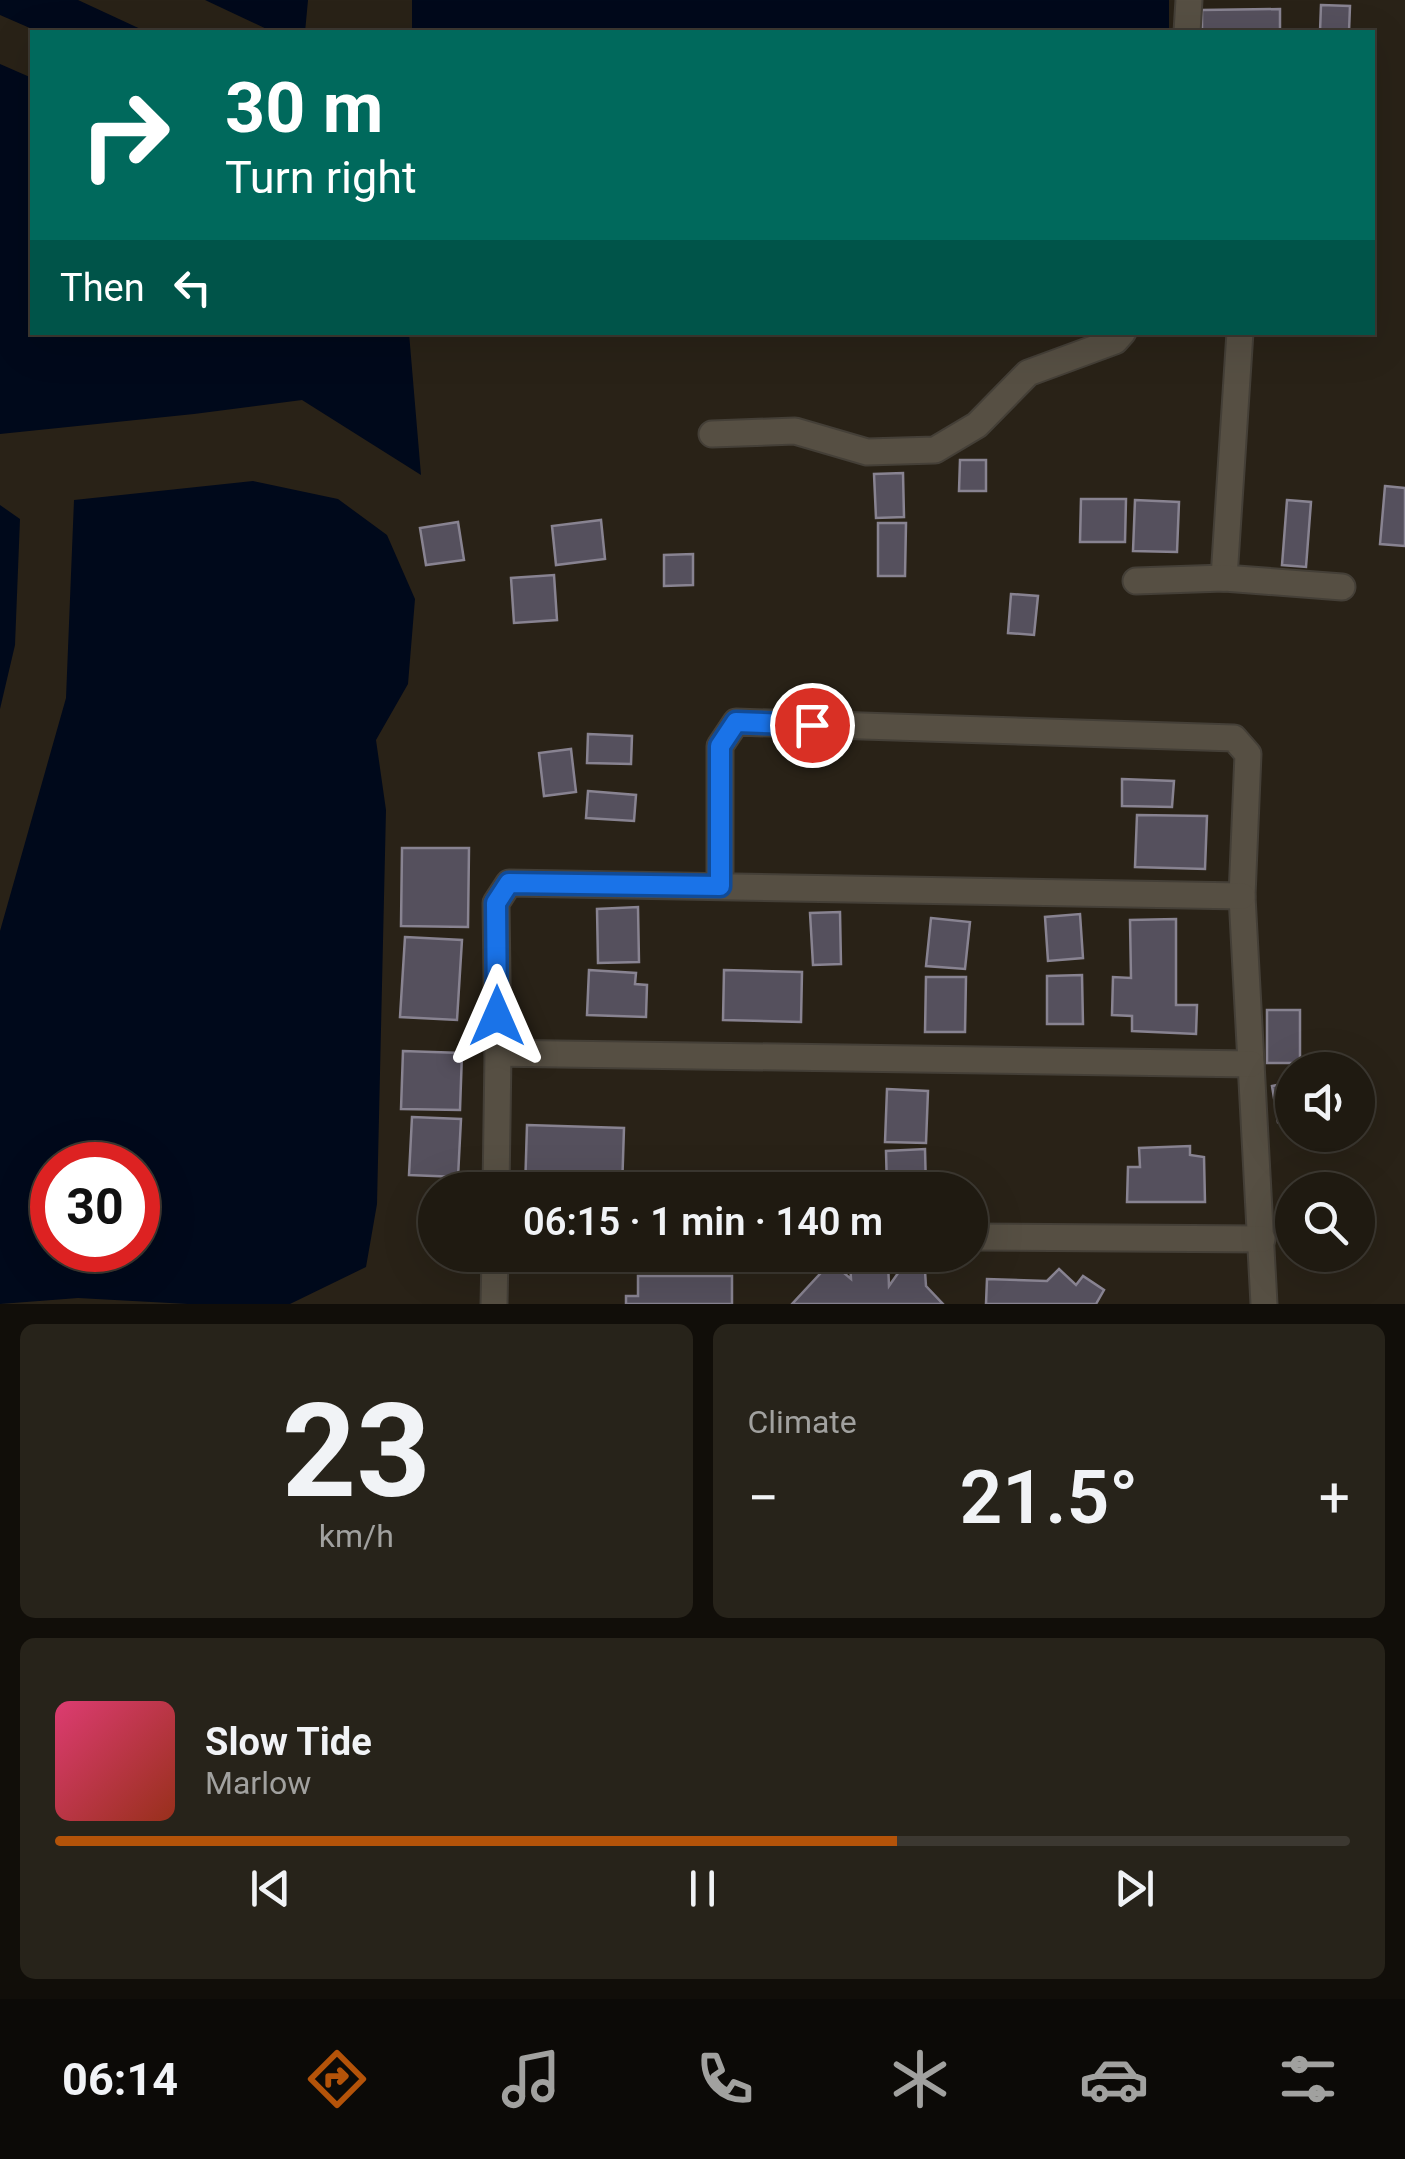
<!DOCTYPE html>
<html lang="en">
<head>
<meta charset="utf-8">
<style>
  :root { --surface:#1f1a11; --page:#27231a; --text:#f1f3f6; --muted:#a1a19f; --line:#3c3831; --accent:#b45309 }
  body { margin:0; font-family:Roboto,sans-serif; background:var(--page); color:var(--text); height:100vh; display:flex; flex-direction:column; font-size:38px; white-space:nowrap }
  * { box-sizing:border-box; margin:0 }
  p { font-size:32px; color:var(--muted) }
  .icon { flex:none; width:55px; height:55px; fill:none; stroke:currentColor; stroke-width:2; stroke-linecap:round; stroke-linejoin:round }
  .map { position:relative; height:1304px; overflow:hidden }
  .side { display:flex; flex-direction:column; gap:20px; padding:20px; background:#110e09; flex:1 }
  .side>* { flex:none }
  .hud { position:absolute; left:30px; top:30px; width:1345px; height:305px; border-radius:0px; box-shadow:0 10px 40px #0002,0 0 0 2px var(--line); background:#00695c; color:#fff; overflow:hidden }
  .tools { position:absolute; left:1275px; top:1052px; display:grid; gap:20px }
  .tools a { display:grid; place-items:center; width:100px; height:100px; border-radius:50%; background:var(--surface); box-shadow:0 10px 40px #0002,0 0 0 2px var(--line); font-size:50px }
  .speed { position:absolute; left:30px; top:1142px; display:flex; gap:20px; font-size:50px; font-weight:700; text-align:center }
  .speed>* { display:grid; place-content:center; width:130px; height:130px; border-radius:50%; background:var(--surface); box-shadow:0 10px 40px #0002,0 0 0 2px var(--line); line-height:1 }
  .speed .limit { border:15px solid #d22; background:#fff; color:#111 }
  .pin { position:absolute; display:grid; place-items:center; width:85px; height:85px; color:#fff; margin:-42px; border:5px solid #fff; border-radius:50%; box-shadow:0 2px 10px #0007 }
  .me { position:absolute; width:110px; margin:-55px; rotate:0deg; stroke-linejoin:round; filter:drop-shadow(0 0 8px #0008) }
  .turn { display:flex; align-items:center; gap:35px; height:210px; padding:0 30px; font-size:45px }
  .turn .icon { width:130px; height:130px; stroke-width:2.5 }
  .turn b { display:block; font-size:70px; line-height:85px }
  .then { display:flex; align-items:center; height:95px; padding:0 30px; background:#0003; gap:20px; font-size:38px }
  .big { font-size:75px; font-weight:600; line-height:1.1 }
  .side .tile { flex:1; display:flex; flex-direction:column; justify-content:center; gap:15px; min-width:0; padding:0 35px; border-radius:15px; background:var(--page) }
  .side .dial { align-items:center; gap:0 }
  .dial b { font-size:130px; line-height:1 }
  .song { display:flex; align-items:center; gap:30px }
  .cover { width:120px; height:120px; border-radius:15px; background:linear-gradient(135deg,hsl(340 70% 55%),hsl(10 70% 35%)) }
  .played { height:10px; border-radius:5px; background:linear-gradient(90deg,var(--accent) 65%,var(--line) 65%) }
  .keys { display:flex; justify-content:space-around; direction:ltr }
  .heat { display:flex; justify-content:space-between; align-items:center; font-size:55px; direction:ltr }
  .side .tiles { flex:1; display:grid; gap:20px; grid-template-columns:1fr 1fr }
  .tile:last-child { grid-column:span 2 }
  .trip { position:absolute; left:418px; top:1172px; width:570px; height:100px; border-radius:50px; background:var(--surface); box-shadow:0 10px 40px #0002,0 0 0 2px var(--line); font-weight:600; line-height:100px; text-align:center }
  .tab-bar { display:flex; height:160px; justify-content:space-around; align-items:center; background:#0c0a07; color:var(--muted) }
  .tab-bar .icon { width:70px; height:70px }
  .tab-bar .active { color:var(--accent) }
  .tab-bar b { font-size:45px; color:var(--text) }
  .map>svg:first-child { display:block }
</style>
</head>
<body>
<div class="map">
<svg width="1405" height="1304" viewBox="0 0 1405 1304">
  <rect width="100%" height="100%" fill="#292217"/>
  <g fill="#00091b" fill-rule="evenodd">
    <polygon points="0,0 78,0 147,32 39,32 0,15"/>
    <polygon points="205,0 308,0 305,32 273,32"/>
    <rect x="412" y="0" width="757" height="32"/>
    <polygon points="0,64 32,78 32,332 409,333 421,475 302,400 194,414 0,434"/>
    <path d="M253 481 338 499 387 535 415 599 408 684 376 740 386 810 377 1204 366 1267 290 1304H188L78 1298 0 1304V931L66 698 74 500ZM52 1165H138V1250H52Z"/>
    <polygon points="0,505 20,519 15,645 0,709"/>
  </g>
  <g fill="#55505d" stroke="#888391" stroke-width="2.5">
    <polygon points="1321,5 1350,6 1349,32 1320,32"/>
    <polygon points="1280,9 1280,32 1202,32 1202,10"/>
    <polygon points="960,460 986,460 986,491 959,491"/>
    <polygon points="903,473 904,517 876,518 874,474"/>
    <polygon points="1385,486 1405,488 1405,546 1380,544"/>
    <polygon points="1081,499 1126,499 1125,542 1080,542"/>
    <polygon points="1135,500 1179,502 1177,552 1133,551"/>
    <polygon points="1287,500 1311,502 1306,567 1282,565"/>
    <polygon points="601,520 605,559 556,565 552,526"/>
    <polygon points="458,522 464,560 426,565 420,528"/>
    <polygon points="878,523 906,523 905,576 878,576"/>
    <polygon points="693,554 693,585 664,586 664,555"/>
    <polygon points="554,575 557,620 514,623 511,578"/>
    <polygon points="1011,594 1038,596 1034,635 1008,633"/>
    <polygon points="588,734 632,736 631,764 587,763"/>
    <polygon points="571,749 576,792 544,796 539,753"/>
    <polygon points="1122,779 1174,781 1172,807 1122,806"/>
    <polygon points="588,791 636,795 634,821 586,818"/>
    <polygon points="1137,815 1207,816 1205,869 1135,867"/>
    <polygon points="402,848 469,848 468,927 401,926"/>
    <polygon points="638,907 639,962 598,963 597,909"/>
    <polygon points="840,912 841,964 813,965 810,913"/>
    <polygon points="1080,914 1083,958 1048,961 1045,917"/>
    <polygon points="931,918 970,922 965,969 926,966"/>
    <polygon points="1176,919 1176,1005 1197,1005 1196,1034 1132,1031 1132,1016 1112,1015 1113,977 1131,978 1130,920"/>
    <polygon points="405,937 462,940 457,1020 400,1017"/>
    <polygon points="589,970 636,973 635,984 647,985 646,1017 587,1015"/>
    <polygon points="724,970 802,972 801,1022 723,1020"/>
    <polygon points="1082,975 1083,1024 1047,1024 1047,976"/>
    <polygon points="926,977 966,977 965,1032 925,1032"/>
    <rect x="1267" y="1010" width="33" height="53"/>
    <polygon points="403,1051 462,1053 460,1110 401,1109"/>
    <polygon points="1292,1082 1292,1119 1278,1122 1272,1086"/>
    <polygon points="887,1089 928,1091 926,1143 885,1142"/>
    <polygon points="412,1117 461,1119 458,1177 409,1175"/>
    <polygon points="527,1125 624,1128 622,1190 525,1190"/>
    <polygon points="1190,1146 1190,1155 1204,1157 1205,1202 1127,1202 1128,1167 1140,1167 1139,1148"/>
    <polygon points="925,1149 926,1190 887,1190 886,1151"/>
    <polygon points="831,1262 851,1279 850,1263 888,1262 889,1286 903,1266 917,1264 925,1271 926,1286 943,1304 792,1304"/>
    <polygon points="1059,1269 1076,1285 1083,1276 1104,1290 1096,1304 986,1304 987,1279 1047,1281"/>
    <polygon points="638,1276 732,1276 732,1304 626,1304 626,1296 638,1296"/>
  </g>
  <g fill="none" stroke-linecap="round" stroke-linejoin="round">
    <g stroke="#443f37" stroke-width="29">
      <g id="minor">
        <polyline points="1187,32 1189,0"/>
        <polyline points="712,434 795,431 867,452 935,450 977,425 1028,373 1115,341 1123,332"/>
        <polyline points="1224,578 1240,332"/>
        <polyline points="1136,581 1224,578 1342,587"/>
        <polyline points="720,886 720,746 736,722 1234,738 1248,754 1242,896 1264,1304"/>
        <polyline points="498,1053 1251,1064"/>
        <polyline points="496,1190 498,1053 496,903 509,883 1242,896"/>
        <polyline points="970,1237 1262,1239"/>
        <polyline points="494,1304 495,1255"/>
      </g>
    </g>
    <use href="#minor" stroke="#564f43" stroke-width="25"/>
  </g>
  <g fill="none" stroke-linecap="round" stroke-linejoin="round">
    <g stroke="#114b97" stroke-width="25">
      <polyline id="route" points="497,1016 496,903 509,883 720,886 720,746 736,722 812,725"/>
    </g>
    <use href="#route" stroke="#1a73e8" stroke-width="18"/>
  </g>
</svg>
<div class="tools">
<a><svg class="icon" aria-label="sound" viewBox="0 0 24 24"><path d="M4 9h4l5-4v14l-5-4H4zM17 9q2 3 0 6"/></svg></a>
<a><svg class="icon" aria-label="search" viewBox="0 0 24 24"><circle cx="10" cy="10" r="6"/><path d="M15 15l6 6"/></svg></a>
</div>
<div class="speed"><div class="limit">30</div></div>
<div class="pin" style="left:812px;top:725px;background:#d93025"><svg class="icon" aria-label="arrive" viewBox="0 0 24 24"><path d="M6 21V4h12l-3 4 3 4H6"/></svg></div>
<svg class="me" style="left:497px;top:1016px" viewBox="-20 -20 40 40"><path d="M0-17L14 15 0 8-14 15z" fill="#1a73e8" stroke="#fff" stroke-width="4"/></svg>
<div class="trip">06:15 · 1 min · 140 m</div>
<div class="hud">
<div class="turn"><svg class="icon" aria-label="right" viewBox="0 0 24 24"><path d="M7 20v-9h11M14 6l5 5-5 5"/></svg><div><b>30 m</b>Turn right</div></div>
<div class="then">Then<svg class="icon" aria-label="left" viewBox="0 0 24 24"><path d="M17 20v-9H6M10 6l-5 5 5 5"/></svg></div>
</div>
</div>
<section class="side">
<div class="tiles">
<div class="tile dial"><b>23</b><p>km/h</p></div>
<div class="tile"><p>Climate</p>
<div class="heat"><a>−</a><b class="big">21.5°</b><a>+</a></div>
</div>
<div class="tile">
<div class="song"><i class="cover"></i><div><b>Slow Tide</b><p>Marlow</p></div></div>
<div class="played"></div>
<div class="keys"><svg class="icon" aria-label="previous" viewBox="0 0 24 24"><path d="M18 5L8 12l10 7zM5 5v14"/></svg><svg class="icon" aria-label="pause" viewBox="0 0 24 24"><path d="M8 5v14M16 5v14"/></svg><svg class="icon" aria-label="next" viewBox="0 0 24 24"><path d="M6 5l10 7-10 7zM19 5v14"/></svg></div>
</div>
</div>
</section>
<nav class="tab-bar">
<b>06:14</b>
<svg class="icon active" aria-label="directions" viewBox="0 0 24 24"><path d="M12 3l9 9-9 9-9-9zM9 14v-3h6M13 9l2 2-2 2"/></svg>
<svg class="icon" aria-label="music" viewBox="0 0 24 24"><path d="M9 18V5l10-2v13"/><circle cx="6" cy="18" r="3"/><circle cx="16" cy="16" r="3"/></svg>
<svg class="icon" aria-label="phone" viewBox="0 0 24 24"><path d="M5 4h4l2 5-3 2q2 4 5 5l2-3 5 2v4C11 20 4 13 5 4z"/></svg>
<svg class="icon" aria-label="climate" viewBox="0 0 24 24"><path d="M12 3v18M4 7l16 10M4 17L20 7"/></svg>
<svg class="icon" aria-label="car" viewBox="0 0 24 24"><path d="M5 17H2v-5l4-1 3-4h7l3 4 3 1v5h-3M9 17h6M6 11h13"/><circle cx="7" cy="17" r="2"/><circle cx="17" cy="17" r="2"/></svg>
<svg class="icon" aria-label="filters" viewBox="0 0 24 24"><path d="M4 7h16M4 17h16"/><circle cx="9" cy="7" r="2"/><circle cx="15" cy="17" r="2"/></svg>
</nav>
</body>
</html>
